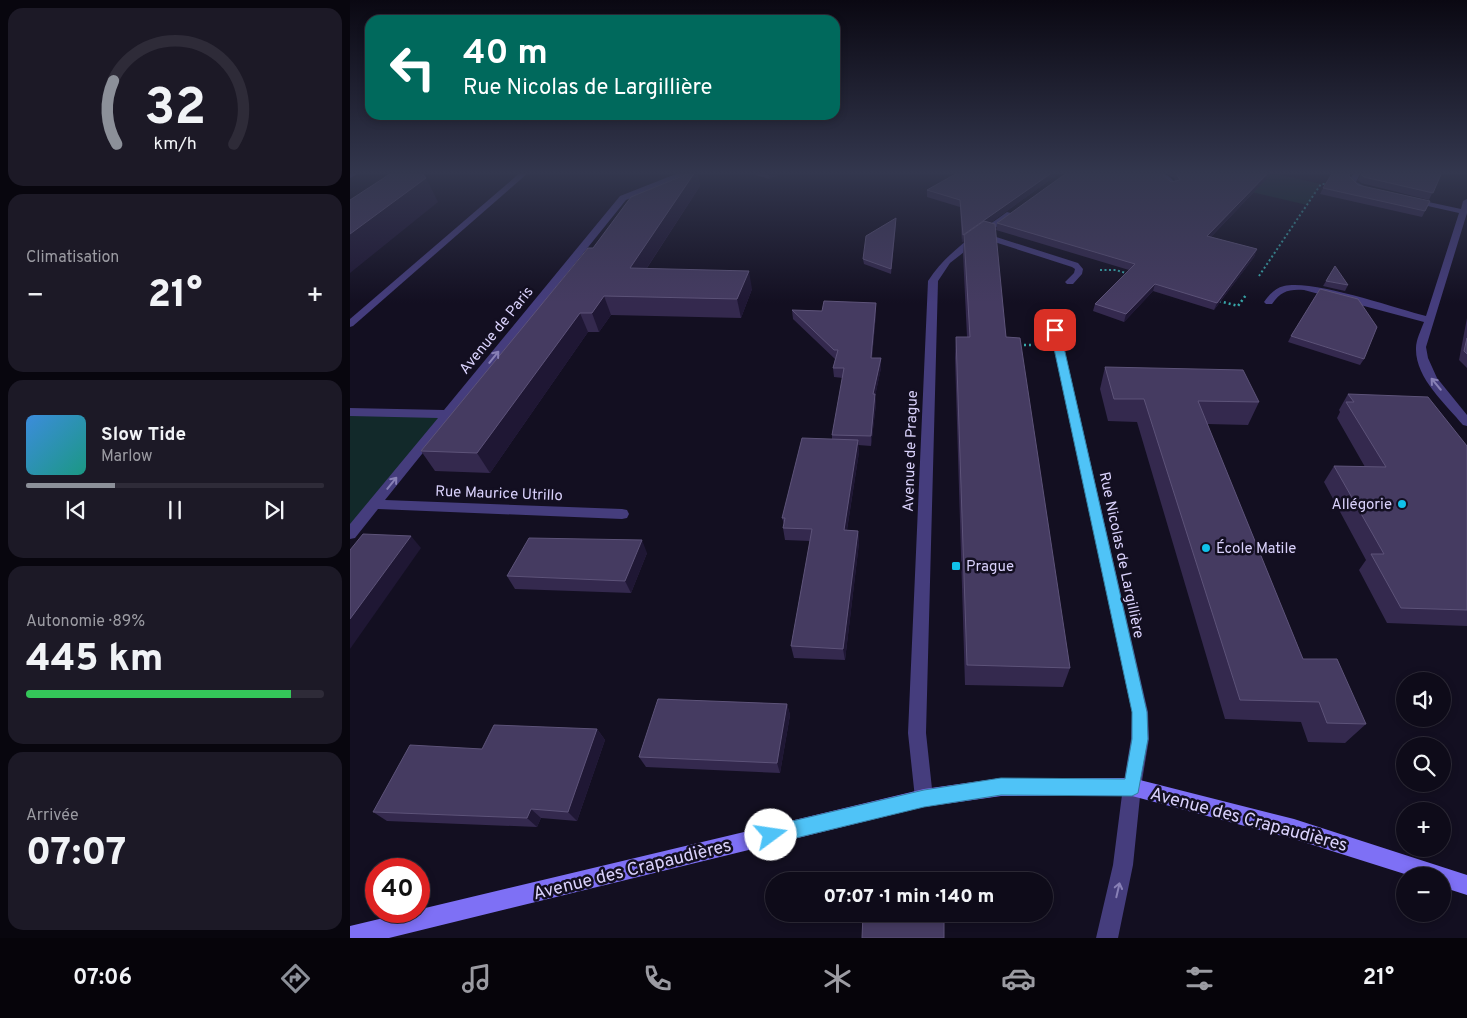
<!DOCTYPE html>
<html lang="fr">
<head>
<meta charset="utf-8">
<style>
  :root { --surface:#0e0b19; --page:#1c1926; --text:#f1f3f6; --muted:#9b9ba2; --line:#2e2b38; --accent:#8c9099 }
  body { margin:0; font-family:Overpass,sans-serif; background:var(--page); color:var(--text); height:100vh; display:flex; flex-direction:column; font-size:19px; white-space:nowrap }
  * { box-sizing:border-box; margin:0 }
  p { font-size:16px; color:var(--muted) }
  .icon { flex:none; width:28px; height:28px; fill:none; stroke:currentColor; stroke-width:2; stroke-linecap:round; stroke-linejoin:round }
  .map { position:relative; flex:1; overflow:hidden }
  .side { display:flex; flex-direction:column; gap:8px; padding:8px; background:#08060e; width:350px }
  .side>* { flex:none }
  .hud { position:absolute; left:15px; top:15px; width:475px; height:105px; border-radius:15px; box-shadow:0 2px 8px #0003,0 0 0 1px var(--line); background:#00695c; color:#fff; overflow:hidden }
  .tools { position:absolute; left:1046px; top:672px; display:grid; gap:10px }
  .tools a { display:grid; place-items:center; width:55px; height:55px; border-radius:50%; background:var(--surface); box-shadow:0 2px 8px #0003,0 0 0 1px var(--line); font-size:25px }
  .speed { position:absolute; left:15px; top:858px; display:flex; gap:10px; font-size:25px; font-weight:700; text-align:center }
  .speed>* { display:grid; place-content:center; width:65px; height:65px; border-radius:50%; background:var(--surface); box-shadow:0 2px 8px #0003,0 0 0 1px var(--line); line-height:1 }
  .speed .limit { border:8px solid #d22; background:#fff; color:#111 }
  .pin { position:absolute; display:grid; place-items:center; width:42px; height:42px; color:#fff; margin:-21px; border-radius:10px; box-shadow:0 2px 8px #0006 }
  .me { position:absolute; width:55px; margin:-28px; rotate:76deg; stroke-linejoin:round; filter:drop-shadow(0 0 4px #0008) }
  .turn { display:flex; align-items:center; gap:18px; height:105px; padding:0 15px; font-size:22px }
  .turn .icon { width:65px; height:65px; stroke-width:2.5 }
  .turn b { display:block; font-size:35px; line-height:42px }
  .big { font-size:38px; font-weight:800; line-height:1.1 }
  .side .card { flex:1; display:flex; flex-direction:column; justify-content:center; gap:8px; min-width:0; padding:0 18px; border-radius:15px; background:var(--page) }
  .side .dial { align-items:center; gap:0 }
  .dial svg { height:130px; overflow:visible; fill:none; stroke:var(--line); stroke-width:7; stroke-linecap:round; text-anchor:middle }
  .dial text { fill:var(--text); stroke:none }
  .song { display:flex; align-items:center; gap:15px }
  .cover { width:60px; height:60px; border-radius:8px; background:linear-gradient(135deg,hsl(210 70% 55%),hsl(170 70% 35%)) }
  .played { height:5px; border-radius:2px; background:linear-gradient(90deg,var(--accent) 30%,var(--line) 30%) }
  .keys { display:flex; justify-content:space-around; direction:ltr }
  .heat { display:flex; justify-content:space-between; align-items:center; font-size:28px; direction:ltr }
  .charge { height:8px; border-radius:4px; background:linear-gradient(90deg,#34c759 89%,var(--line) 0) }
  .trip { position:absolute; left:415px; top:872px; width:288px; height:50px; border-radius:25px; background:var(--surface); box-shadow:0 2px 8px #0003,0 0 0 1px var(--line); font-weight:800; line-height:50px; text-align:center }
  .tab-bar { display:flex; height:80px; justify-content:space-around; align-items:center; background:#06040a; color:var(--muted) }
  .tab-bar .icon { width:35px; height:35px }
  .tab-bar .current { color:var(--accent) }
  .tab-bar b { font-size:22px; color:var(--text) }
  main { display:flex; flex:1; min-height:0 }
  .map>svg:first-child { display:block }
</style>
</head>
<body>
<main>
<section class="side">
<div class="card dial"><svg viewBox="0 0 100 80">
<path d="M14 69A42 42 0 1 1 86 69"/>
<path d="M14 69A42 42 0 0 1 12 30" stroke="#8c9099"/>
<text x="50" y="56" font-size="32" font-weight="700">32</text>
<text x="50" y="72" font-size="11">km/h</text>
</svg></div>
<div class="card"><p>Climatisation</p>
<div class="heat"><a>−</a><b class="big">21°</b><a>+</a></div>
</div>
<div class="card">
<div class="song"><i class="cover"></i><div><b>Slow Tide</b><p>Marlow</p></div></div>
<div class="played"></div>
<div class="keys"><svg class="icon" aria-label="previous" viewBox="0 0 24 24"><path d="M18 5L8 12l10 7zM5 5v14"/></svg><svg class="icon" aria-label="pause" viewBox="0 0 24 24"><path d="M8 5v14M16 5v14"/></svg><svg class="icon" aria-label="next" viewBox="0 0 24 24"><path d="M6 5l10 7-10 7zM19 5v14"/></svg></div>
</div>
<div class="card"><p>Autonomie · 89%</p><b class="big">445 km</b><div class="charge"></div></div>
<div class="card"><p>Arrivée</p><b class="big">07:07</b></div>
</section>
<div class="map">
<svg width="1117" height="938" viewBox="0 0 1117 938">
  <rect width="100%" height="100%" fill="#130f21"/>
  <g fill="#12292a">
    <polygon points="916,172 971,184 957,205 850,180"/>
    <polygon points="0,412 97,414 0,534"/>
  </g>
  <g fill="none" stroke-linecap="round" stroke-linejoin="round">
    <g stroke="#37a8ab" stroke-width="2" stroke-dasharray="2 2.5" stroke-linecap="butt">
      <polyline points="750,270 766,270 779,274"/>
      <polyline points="909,276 971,184 979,184"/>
    </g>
    <g stroke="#37a8ab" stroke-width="2.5" stroke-dasharray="2 3" stroke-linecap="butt">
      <polyline points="869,301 888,306 896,295"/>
      <polyline points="669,345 683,345"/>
    </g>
    <g fill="#453d7d" fill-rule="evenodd">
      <polygon points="3,172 11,172 0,178 0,173"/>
      <polygon points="171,172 179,172 3,326 0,327 0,319"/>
      <polygon points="331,172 340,172 276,200 35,500 272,509 277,510 279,514 277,518 272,519 28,509 5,538 0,539 0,524 88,418 0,416 0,408 94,410 270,196"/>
      <path d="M804 172C816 172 820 176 827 185L820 187 813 178Z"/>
      <polygon points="1004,172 1011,172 1006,182 1014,186 1014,190 1008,190 998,183"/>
      <path d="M1060 198 1111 209 1113 201 1117 199V213L1076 347 1078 358 1087 378 1117 415V426L1113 425C1096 404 1065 378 1066 348 1066 340 1071 330 1074 322L954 290C939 289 931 291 922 304H916L914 302C920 294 925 288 934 286 962 279 1045 308 1076 316L1109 213 1060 202Z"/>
      <path d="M657 212 664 214 637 234 728 263 733 269 732 274 723 284H717L715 282 724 273 725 269 722 267 632 238 600 263 588 281 576 733 583 798 581 805 574 807 567 805 565 798 558 733 578 281C598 250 628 233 657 212Z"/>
      <polygon points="705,327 710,330 798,712 799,739 791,787 783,865 768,938 746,938 763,865 773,787 781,739 782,712 700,330"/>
    </g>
    <polygon fill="#7e70f5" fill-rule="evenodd" points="651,778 782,778 944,819 1117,875 1117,895 1092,887 1092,876 1061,876 944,839 782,796 651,796 574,807 39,938 0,938 0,926 574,789"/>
  </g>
  <g fill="#34294e">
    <polygon points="342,172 347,172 350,186 297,268 402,289 391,318 261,315 249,332 238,332 140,473 85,471 71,451"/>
    <polygon points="396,172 435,172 419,179"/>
    <polygon points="711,172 640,223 656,337 720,668 713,687 615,685 605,358 606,337 617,337 613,254 614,241 612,242 610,207 577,197 577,190"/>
    <polygon points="813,172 923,172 861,237 907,249 904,257 864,310 803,291 774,322 743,311 745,304 779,270 646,230 647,223 825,181 824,178"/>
    <polygon points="1012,172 1092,172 1079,200 1011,183 1008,180"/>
    <polygon points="1000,176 1008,185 1075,211 1072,217 970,194 973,188"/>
    <polygon points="546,224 541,274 514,264 513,259"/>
    <polygon points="976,281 998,285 995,291 973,286"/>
    <polygon points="526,303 526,313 522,358 531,358 531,368 525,396 526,404 521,446 508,445 509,452 497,530 508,531 509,543 495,660 444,658 441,646 460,541 435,540 433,528 434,524 432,518 482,439 482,435 493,378 484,377 483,368 485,359 443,319 442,310 472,311"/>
    <polygon points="1117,318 1117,368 1109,360"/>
    <polygon points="941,336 1014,359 1010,365 938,342"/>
    <polygon points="755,367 909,402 898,425 857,424 953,659 1016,724 995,743 958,742 951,722 875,719 787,422 758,421 750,389"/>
    <polygon points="998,394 1117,446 1117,626 1037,623 1009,570 1016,560 974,482 984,466 1015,467 987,418 990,412 989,410"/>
    <polygon points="297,553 281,593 165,589 157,576"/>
    <polygon points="437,704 440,715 430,773 296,767 289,757"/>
    <polygon points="247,729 255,740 227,821 191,818 187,827 37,821 23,812 132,749"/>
  </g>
  <g fill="#1f1734">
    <polygon points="345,172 347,172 350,186 285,286 280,268"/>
    <polygon points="418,172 435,172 419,179"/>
    <polygon points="703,172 711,172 615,241 614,235 614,241 612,242 613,235"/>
    <polygon points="919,172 923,172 855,243 857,236"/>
    <polygon points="76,178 88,202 0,273 0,234"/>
    <polygon points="546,218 546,224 541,274 541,269"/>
    <polygon points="907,249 904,257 864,310 867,303"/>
    <polygon points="399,271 402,289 391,318 387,299"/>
    <polygon points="805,284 803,291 774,322 776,314"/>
    <polygon points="254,296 261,315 249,332 242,313"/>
    <polygon points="526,303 526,313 521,367 521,358"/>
    <polygon points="230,313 238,332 140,473 127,453"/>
    <polygon points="531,358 531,368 525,396 526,404 521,446 521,436 523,394"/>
    <polygon points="508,440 509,452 495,542 494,530"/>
    <polygon points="508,531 509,543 495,660 493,649"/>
    <polygon points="61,536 71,548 0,649 0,619"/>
    <polygon points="292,540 297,553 281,593 275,581"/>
    <polygon points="437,704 440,715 430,773 427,763"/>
    <polygon points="247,729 255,740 227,821 218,812"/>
    <polygon points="181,809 191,818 187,827 177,818"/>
  </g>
  <g fill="#453b61" stroke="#5d5379">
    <polygon points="43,172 71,172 76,178 0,234 0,200"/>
    <polygon points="342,172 345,172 280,268 399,271 387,299 254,296 242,313 230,313 127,453 71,451 238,248 243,248 281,197"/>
    <polygon points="609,172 703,172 613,235 610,200 577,190"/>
    <polygon points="718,172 810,172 821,182 830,180 825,172 919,172 857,236 907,249 867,303 805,284 776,314 745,304 785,264 647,223"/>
    <polygon points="983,172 1001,172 999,176 1008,185 1080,201 1075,211 973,188"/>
    <polygon points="1012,172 1092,172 1083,193 1014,177 1011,174"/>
    <polygon points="546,218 541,269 513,259 516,236"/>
    <polygon points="634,221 645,224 656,337 670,338 720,668 617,665 606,337 620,337 614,235"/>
    <polygon points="985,266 998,285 976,281"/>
    <polygon points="970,289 1008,299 1027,327 1014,359 941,336"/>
    <polygon points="474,301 526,303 521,358 531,358 523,394 525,394 521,436 482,435 494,368 483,368 488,350 484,350 442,310 472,311"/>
    <polygon points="1117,338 1117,354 1114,351"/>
    <polygon points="755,367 893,370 909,402 848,401 953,659 987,659 1016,724 977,723 969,702 890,700 794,399 764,399"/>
    <polygon points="998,394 1078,397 1117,446 1117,610 1051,608 1021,554 1034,554 984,466 1036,467 996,402 1004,402"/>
    <polygon points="452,438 508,440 494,530 508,531 493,649 441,646 462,529 433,528 435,518 432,518"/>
    <polygon points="13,534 61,536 0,619 0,550"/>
    <polygon points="179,538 292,540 275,581 157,576"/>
    <polygon points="308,699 437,704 427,763 289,757"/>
    <polygon points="144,725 247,729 218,812 181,809 177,818 23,812 60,745 132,749"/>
    <polygon points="516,875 594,879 594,881 515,881"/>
    <polygon points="513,914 594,914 594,938 512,938"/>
  </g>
  <defs><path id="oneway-shaft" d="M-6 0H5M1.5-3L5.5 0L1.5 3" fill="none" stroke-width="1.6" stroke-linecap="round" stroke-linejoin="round" transform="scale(1.25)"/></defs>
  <g stroke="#8880b6">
    <use href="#oneway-shaft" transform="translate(144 357) rotate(-51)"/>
    <use href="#oneway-shaft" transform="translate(1086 384) rotate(-130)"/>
    <use href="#oneway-shaft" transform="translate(42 483) rotate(-51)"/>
    <use href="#oneway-shaft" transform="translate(768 890) rotate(-77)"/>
  </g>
  <linearGradient id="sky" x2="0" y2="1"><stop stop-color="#0a0812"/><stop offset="0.57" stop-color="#33374e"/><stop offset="1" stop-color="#33374e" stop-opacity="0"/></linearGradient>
  <rect width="1117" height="303" fill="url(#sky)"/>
  <polygon fill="#4fc3f7" stroke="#337fa1" points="705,327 710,330 797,712 798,739 788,793 782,796 651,795 574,807 421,844 415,841 412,835 415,829 421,826 574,790 651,778 775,779 782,739 782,712 700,330"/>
  <g fill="#10c1ea" stroke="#130f21" stroke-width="2">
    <circle cx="1052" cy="504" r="5"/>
    <circle cx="856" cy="548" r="5"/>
    <rect x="601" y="561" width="10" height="10" rx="2.5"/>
  </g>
  <g text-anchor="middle" stroke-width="5" stroke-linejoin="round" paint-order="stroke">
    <g font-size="15" fill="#dad2fc" stroke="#130f21">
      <text transform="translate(146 330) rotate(-51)" y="5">Avenue de Paris</text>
      <text transform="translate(560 451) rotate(-88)" y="5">Avenue de Prague</text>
      <text transform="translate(149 493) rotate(2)" y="5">Rue Maurice Utrillo</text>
      <text transform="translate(772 555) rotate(78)" y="5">Rue Nicolas de Largillière</text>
    </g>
    <g font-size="15" fill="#dad2fc" stroke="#130f21" text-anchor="start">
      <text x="1042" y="509" text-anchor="end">Allégorie</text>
      <text x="866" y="553">École Matile</text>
      <text x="616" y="571">Prague</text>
    </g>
    <g font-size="18" fill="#dad2fc" stroke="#130f21">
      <text transform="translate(899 819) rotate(15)" y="6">Avenue des Crapaudières</text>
      <text transform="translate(282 869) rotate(-14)" y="6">Avenue des Crapaudières</text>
    </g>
  </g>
</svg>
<div class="tools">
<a><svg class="icon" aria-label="sound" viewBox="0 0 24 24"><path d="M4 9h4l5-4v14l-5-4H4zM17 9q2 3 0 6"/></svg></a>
<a><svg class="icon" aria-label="search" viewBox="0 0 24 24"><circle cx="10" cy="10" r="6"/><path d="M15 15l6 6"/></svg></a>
<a>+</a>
<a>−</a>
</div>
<div class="speed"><div class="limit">40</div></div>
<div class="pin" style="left:705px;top:330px;background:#d93025"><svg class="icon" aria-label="arrive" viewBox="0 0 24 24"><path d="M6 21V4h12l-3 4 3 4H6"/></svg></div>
<svg class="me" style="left:421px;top:835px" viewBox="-20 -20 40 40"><circle r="19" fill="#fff"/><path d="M0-13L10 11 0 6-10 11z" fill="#4fc3f7"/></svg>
<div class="trip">07:07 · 1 min · 140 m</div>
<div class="hud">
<div class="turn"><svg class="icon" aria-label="left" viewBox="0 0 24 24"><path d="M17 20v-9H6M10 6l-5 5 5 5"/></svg><div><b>40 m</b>Rue Nicolas de Largillière</div></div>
</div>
</div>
</main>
<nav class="tab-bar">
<b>07:06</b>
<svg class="icon current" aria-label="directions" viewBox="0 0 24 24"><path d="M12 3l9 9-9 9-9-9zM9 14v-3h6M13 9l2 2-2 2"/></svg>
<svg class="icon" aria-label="music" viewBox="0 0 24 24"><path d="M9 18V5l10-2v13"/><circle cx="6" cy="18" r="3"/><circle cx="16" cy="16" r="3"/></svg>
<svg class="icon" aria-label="phone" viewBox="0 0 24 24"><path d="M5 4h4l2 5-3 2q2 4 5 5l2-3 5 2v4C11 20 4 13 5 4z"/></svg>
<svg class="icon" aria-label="climate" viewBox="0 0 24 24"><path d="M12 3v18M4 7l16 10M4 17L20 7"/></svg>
<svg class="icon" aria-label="car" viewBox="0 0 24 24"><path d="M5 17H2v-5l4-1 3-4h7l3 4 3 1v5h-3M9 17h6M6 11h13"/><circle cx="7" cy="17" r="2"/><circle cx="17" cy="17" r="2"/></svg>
<svg class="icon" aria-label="filters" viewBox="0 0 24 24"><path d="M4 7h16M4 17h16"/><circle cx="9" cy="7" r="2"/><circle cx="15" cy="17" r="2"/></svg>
<b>21°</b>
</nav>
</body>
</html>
